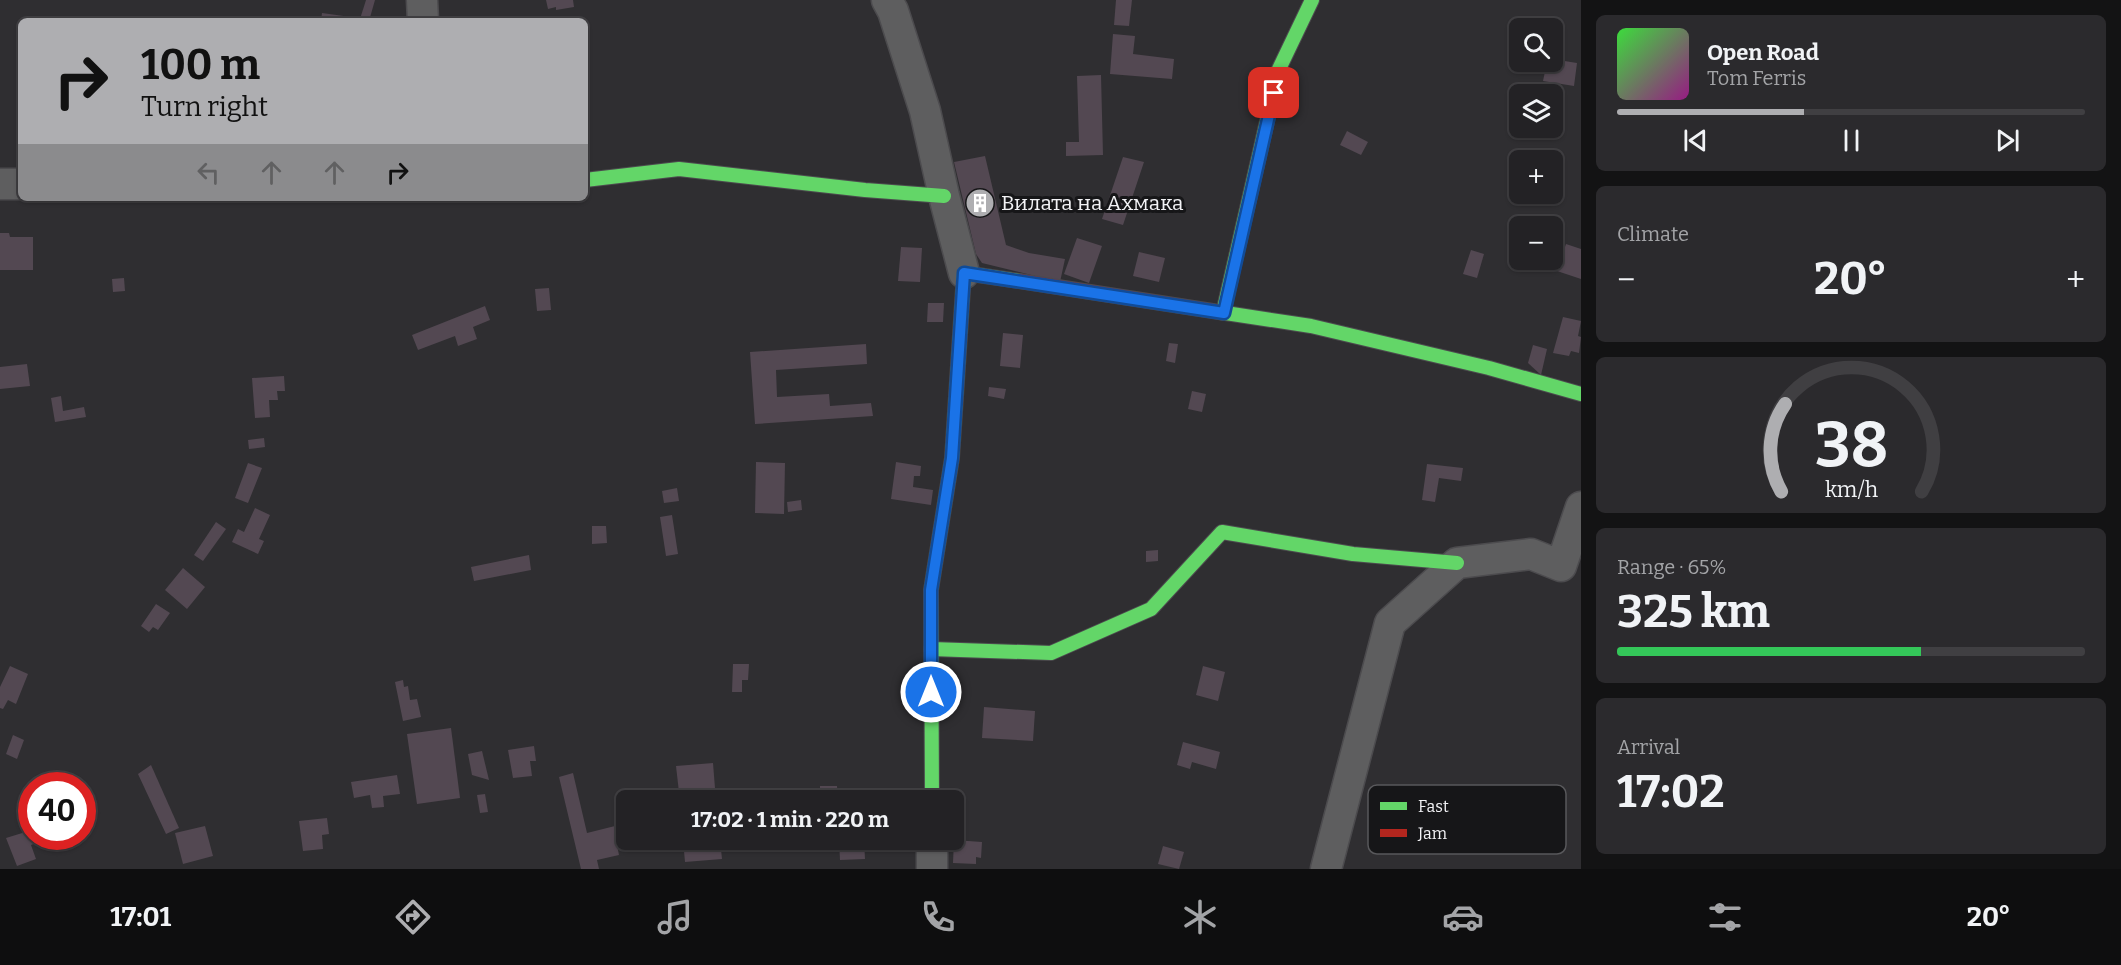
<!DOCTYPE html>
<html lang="en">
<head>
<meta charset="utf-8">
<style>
  :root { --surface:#232225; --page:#2b2a2d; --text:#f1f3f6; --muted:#a3a4a7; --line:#403f42; --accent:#aeaeb1 }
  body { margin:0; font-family:Bitter,serif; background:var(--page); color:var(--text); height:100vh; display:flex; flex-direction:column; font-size:22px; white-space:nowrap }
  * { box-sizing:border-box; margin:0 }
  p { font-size:20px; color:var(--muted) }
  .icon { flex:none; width:33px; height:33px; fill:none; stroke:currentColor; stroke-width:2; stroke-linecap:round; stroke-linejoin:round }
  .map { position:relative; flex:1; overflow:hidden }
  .side { display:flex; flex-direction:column; gap:15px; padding:15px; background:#131314; width:540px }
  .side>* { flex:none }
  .top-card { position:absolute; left:18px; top:18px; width:570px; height:183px; border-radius:9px; box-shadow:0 2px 4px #0004,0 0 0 2px var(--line); background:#aeaeb1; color:#111; overflow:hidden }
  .tools { position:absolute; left:1509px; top:18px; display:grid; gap:12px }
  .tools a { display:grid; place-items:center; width:54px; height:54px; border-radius:9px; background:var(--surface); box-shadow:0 2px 4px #0004,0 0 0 2px var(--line); font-size:30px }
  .speed { position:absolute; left:18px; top:772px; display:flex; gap:12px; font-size:30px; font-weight:700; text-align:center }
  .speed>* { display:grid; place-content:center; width:78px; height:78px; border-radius:50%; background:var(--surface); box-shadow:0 2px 4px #0004,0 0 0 2px var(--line); line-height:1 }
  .speed .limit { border:9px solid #d22; background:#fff; color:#111 }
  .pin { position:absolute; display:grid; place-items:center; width:51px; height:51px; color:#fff; margin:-26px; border-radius:12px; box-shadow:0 3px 9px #0006 }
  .me { position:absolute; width:66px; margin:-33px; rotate:0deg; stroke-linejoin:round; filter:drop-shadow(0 0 4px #0008) }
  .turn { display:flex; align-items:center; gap:21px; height:126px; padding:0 24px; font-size:27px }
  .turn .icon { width:78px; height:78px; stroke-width:2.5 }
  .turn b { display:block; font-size:42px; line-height:51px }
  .lanes { display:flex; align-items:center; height:57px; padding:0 24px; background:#0003; justify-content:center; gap:30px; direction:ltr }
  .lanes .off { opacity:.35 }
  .big { font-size:45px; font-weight:700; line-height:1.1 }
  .side .widget { flex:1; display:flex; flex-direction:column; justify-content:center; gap:9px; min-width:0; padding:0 21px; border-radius:9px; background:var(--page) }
  .side .dial { align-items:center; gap:0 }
  .dial svg { height:156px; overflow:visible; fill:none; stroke:var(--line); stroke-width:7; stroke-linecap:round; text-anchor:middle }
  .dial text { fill:var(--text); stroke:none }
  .song { display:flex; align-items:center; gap:18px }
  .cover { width:72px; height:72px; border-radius:9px; background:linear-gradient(135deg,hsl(120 70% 55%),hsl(310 70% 35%)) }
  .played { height:6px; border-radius:3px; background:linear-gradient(90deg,var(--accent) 40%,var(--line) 40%) }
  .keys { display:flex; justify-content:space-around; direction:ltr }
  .heat { display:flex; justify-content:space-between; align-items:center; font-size:33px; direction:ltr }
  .charge { height:9px; border-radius:4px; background:linear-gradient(90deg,#34c759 65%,var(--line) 0) }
  .trip { position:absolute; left:616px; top:790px; width:348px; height:60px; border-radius:9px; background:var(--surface); box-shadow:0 2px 4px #0004,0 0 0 2px var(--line); font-weight:700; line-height:60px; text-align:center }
  .tabs { display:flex; height:96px; justify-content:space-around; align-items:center; background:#0e0e0f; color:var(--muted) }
  .tabs .icon { width:42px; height:42px }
  .tabs .current { color:var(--accent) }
  .tabs b { font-size:27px; color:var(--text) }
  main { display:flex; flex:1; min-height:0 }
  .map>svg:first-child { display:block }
</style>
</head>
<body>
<main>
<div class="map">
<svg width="1581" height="869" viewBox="0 0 1581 869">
  <rect width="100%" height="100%" fill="#2f2e31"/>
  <g fill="#534852">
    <polygon points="366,0 375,0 369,21 360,19"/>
    <polygon points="546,0 573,0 574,7 556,10 556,7 548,9"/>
    <polygon points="1116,0 1132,0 1129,26 1114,25"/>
    <polygon points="322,13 358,18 357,21 321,21"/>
    <polygon points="1113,34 1135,36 1133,54 1174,59 1172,79 1110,74"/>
    <polygon points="1552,59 1577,63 1574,86 1543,81 1547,62 1552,62"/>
    <polygon points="1101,75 1103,155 1066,156 1066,142 1079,142 1077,76"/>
    <polygon points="1347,131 1368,142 1361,155 1340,145"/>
    <polygon points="985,156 1006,245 1029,253 1065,259 1060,282 982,263 976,254 954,162"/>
    <polygon points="1123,157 1144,162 1123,225 1102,219"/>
    <polygon points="0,233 9,233 10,237 33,237 33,270 0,270"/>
    <polygon points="1077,238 1102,246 1089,283 1064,274"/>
    <polygon points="1566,244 1581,249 1581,279 1557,271"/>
    <polygon points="901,247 922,248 920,282 898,281"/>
    <polygon points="1471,250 1484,254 1477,278 1463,274"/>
    <polygon points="1139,252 1165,258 1159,282 1133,276"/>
    <polygon points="124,278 125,291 113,292 112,279"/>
    <polygon points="549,288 551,310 537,311 535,289"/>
    <polygon points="928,303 944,303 943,322 927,322"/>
    <polygon points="485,306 490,320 473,327 477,339 458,346 455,336 418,350 412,335"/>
    <polygon points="1563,317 1581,321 1578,336 1581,337 1579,353 1571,351 1569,356 1553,353"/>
    <polygon points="1003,333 1023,335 1020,368 1000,366"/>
    <polygon points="1169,343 1178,344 1175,363 1166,361"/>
    <polygon points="866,344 867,364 776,370 777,397 829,394 830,406 871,403 873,416 755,424 750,352"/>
    <polygon points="1533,345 1547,349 1541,375 1528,363"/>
    <polygon points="27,364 30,386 0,389 0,367"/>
    <polygon points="284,376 285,391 277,391 278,400 269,400 270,417 255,418 252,378"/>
    <polygon points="989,387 1006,389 1004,399 988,396"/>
    <polygon points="1192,391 1206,394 1202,412 1188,409"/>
    <polygon points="61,396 63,411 84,407 86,417 55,422 51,398"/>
    <polygon points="264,438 265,447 249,449 248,440"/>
    <polygon points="756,462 785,463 784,514 755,513"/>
    <polygon points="896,462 921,466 920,476 914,476 913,487 933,490 931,505 891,499"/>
    <polygon points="248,463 262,468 248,503 235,498"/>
    <polygon points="1427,464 1463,468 1461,481 1439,478 1435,502 1422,500"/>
    <polygon points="677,488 679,501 664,503 662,491"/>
    <polygon points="801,500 802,510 788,512 787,502"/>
    <polygon points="255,508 270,515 259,539 264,541 258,554 232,542 238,529 244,532"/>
    <polygon points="672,515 678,554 666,556 660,517"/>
    <polygon points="216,522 226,529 203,561 194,555"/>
    <polygon points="592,526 606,526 607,543 592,544"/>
    <polygon points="1158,550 1158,561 1146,562 1146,551"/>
    <polygon points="529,555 531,570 474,581 471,567"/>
    <polygon points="183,568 205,587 187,609 165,590"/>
    <polygon points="156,604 170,613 158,630 153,627 149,632 141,626"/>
    <polygon points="733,664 749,664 748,680 742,680 742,692 732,692"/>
    <polygon points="10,666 28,674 16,704 8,700 3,709 0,708 0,687"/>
    <polygon points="1203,666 1225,672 1218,701 1196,695"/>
    <polygon points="403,680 404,687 408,686 410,700 417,699 421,717 403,721 395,682"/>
    <polygon points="984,707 1035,711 1033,741 982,738"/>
    <polygon points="451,728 460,798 417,804 407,734"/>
    <polygon points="13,735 24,740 17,759 6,754"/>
    <polygon points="1183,742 1220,752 1216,769 1192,762 1190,769 1177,765"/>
    <polygon points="534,746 536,761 530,761 532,776 513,778 508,750"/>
    <polygon points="482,751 489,780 472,775 468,754"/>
    <polygon points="713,763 716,801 680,801 676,766"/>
    <polygon points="151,765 179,828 166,834 138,774"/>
    <polygon points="573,773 587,833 623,824 627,843 617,845 619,855 597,860 599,869 581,869 559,777"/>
    <polygon points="397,775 400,794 383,796 384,807 372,808 370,795 354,798 351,782"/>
    <polygon points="820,786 837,786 838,801 820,801"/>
    <polygon points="485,794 488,812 480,813 477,795"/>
    <polygon points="327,818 329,834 322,835 323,849 303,851 299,821"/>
    <polygon points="205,826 213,856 183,864 175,833"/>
    <polygon points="32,830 32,837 37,837 39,842 31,845 36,859 17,866 6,838"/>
    <polygon points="683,840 720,840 722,859 685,862"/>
    <polygon points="839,840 864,840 865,859 840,860"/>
    <polygon points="954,840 982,842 981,858 976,857 976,864 953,863"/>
    <polygon points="1163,846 1184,852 1179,869 1158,864"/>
  </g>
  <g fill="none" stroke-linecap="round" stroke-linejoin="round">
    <g stroke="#4c4b4e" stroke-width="33">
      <g id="street">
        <polyline points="422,0 423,21"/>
        <polyline points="887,0 893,11 925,111 944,196 964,273"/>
        <polyline points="0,184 21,184"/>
        <polyline points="932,840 932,869"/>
        <polyline points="1326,869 1390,623 1457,563 1531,554 1561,566 1581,507"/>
      </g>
    </g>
    <g stroke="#4c4b4e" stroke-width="16">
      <g id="fast">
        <polyline points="585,180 679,169 865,190 944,196"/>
        <polyline points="1219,312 1311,326 1489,368 1581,394"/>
        <polyline points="1223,313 1279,69 1312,0"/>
        <polyline points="931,649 1051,653 1151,609 1222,532 1353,554 1457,563"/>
        <polyline points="932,801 931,590 952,458 964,273 1019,281"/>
      </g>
    </g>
    <g stroke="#4c4b4e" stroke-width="16">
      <polyline id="jam" points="1019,281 1219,312"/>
    </g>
    <use href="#street" stroke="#5e5e5f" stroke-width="30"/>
    <use href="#fast" stroke="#63d668" stroke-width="14"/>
    <use href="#jam" stroke="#b3261e" stroke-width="14"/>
  </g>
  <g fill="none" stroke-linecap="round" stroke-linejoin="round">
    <g stroke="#114b97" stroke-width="15">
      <polyline id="route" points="931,692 931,590 952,458 964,273 1224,313 1274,93"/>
    </g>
    <use href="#route" stroke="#1a73e8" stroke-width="10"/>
  </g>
  <defs>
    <g id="building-disc" transform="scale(1.5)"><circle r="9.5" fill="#aeaeb1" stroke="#161618"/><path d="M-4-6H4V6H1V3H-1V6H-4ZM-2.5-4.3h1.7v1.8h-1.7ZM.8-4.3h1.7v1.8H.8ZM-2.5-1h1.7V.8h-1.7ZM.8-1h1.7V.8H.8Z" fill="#fff"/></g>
  </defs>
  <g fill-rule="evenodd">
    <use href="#building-disc" x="980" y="203"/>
  </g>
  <g text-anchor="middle" stroke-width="6" stroke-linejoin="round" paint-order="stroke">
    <g font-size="21" fill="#f3f3f6" stroke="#161618" text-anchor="start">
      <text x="1001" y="210">Вилата на Ахмака</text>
    </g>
  </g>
  <rect x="1368" y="785" width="198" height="69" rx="9" fill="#161618" stroke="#58585b" stroke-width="1.5"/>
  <rect x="1380" y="802" width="27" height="8" fill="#63d668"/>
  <rect x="1380" y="829" width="27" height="8" fill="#b3261e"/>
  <g font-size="16" fill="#f3f3f6">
    <text x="1418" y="812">Fast</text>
    <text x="1418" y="839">Jam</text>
  </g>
</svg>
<div class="tools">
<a><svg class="icon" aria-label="search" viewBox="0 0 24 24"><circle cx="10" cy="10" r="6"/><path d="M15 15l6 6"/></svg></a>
<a><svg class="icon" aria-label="layers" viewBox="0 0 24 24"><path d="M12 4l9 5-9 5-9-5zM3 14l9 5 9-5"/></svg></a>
<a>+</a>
<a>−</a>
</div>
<div class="speed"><div class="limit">40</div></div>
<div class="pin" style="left:1274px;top:93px;background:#d93025"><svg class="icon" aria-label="arrive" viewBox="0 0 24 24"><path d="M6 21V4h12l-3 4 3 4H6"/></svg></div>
<svg class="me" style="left:931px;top:692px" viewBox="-20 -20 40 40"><circle r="17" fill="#1a73e8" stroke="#fff" stroke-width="3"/><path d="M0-11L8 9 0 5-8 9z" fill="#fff"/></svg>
<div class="trip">17:02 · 1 min · 220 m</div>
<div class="top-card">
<div class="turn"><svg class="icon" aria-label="right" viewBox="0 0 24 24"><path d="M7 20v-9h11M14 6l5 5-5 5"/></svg><div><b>100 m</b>Turn right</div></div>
<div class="lanes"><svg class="icon off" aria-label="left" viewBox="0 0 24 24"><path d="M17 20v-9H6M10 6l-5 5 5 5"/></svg><svg class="icon off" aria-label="ahead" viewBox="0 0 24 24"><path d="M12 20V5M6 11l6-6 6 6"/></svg><svg class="icon off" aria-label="ahead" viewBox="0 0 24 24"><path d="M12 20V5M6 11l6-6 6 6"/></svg><svg class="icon" aria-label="right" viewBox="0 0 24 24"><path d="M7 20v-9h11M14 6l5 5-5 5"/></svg></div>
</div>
</div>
<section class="side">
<div class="widget">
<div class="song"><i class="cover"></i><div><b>Open Road</b><p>Tom Ferris</p></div></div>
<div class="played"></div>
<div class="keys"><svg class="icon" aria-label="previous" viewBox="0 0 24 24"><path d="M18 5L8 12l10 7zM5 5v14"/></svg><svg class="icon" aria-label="pause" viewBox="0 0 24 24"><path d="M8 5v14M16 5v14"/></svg><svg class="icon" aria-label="next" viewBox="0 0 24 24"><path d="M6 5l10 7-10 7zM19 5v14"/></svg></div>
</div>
<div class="widget"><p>Climate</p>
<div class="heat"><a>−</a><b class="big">20°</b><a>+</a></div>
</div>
<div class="widget dial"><svg viewBox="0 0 100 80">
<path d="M14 69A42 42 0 1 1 86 69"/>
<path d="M14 69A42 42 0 0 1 16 24" stroke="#aeaeb1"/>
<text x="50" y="56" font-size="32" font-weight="700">38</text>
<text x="50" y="72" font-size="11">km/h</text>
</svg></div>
<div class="widget"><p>Range · 65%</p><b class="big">325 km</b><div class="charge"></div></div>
<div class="widget"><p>Arrival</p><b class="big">17:02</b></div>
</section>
</main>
<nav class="tabs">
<b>17:01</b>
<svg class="icon current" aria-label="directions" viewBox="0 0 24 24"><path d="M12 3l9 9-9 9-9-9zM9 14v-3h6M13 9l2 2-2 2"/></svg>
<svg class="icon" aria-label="music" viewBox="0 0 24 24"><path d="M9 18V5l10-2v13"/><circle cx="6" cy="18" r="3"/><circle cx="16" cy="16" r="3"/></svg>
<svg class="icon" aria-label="phone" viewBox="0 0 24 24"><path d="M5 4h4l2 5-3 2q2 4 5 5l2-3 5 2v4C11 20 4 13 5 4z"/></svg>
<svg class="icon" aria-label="climate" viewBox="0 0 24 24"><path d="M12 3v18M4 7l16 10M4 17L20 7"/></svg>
<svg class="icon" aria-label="car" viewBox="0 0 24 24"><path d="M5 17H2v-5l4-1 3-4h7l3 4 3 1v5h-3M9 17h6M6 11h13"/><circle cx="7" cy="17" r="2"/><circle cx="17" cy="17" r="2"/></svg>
<svg class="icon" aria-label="filters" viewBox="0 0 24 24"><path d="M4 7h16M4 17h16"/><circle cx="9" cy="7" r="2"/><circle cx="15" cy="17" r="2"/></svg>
<b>20°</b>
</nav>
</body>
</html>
